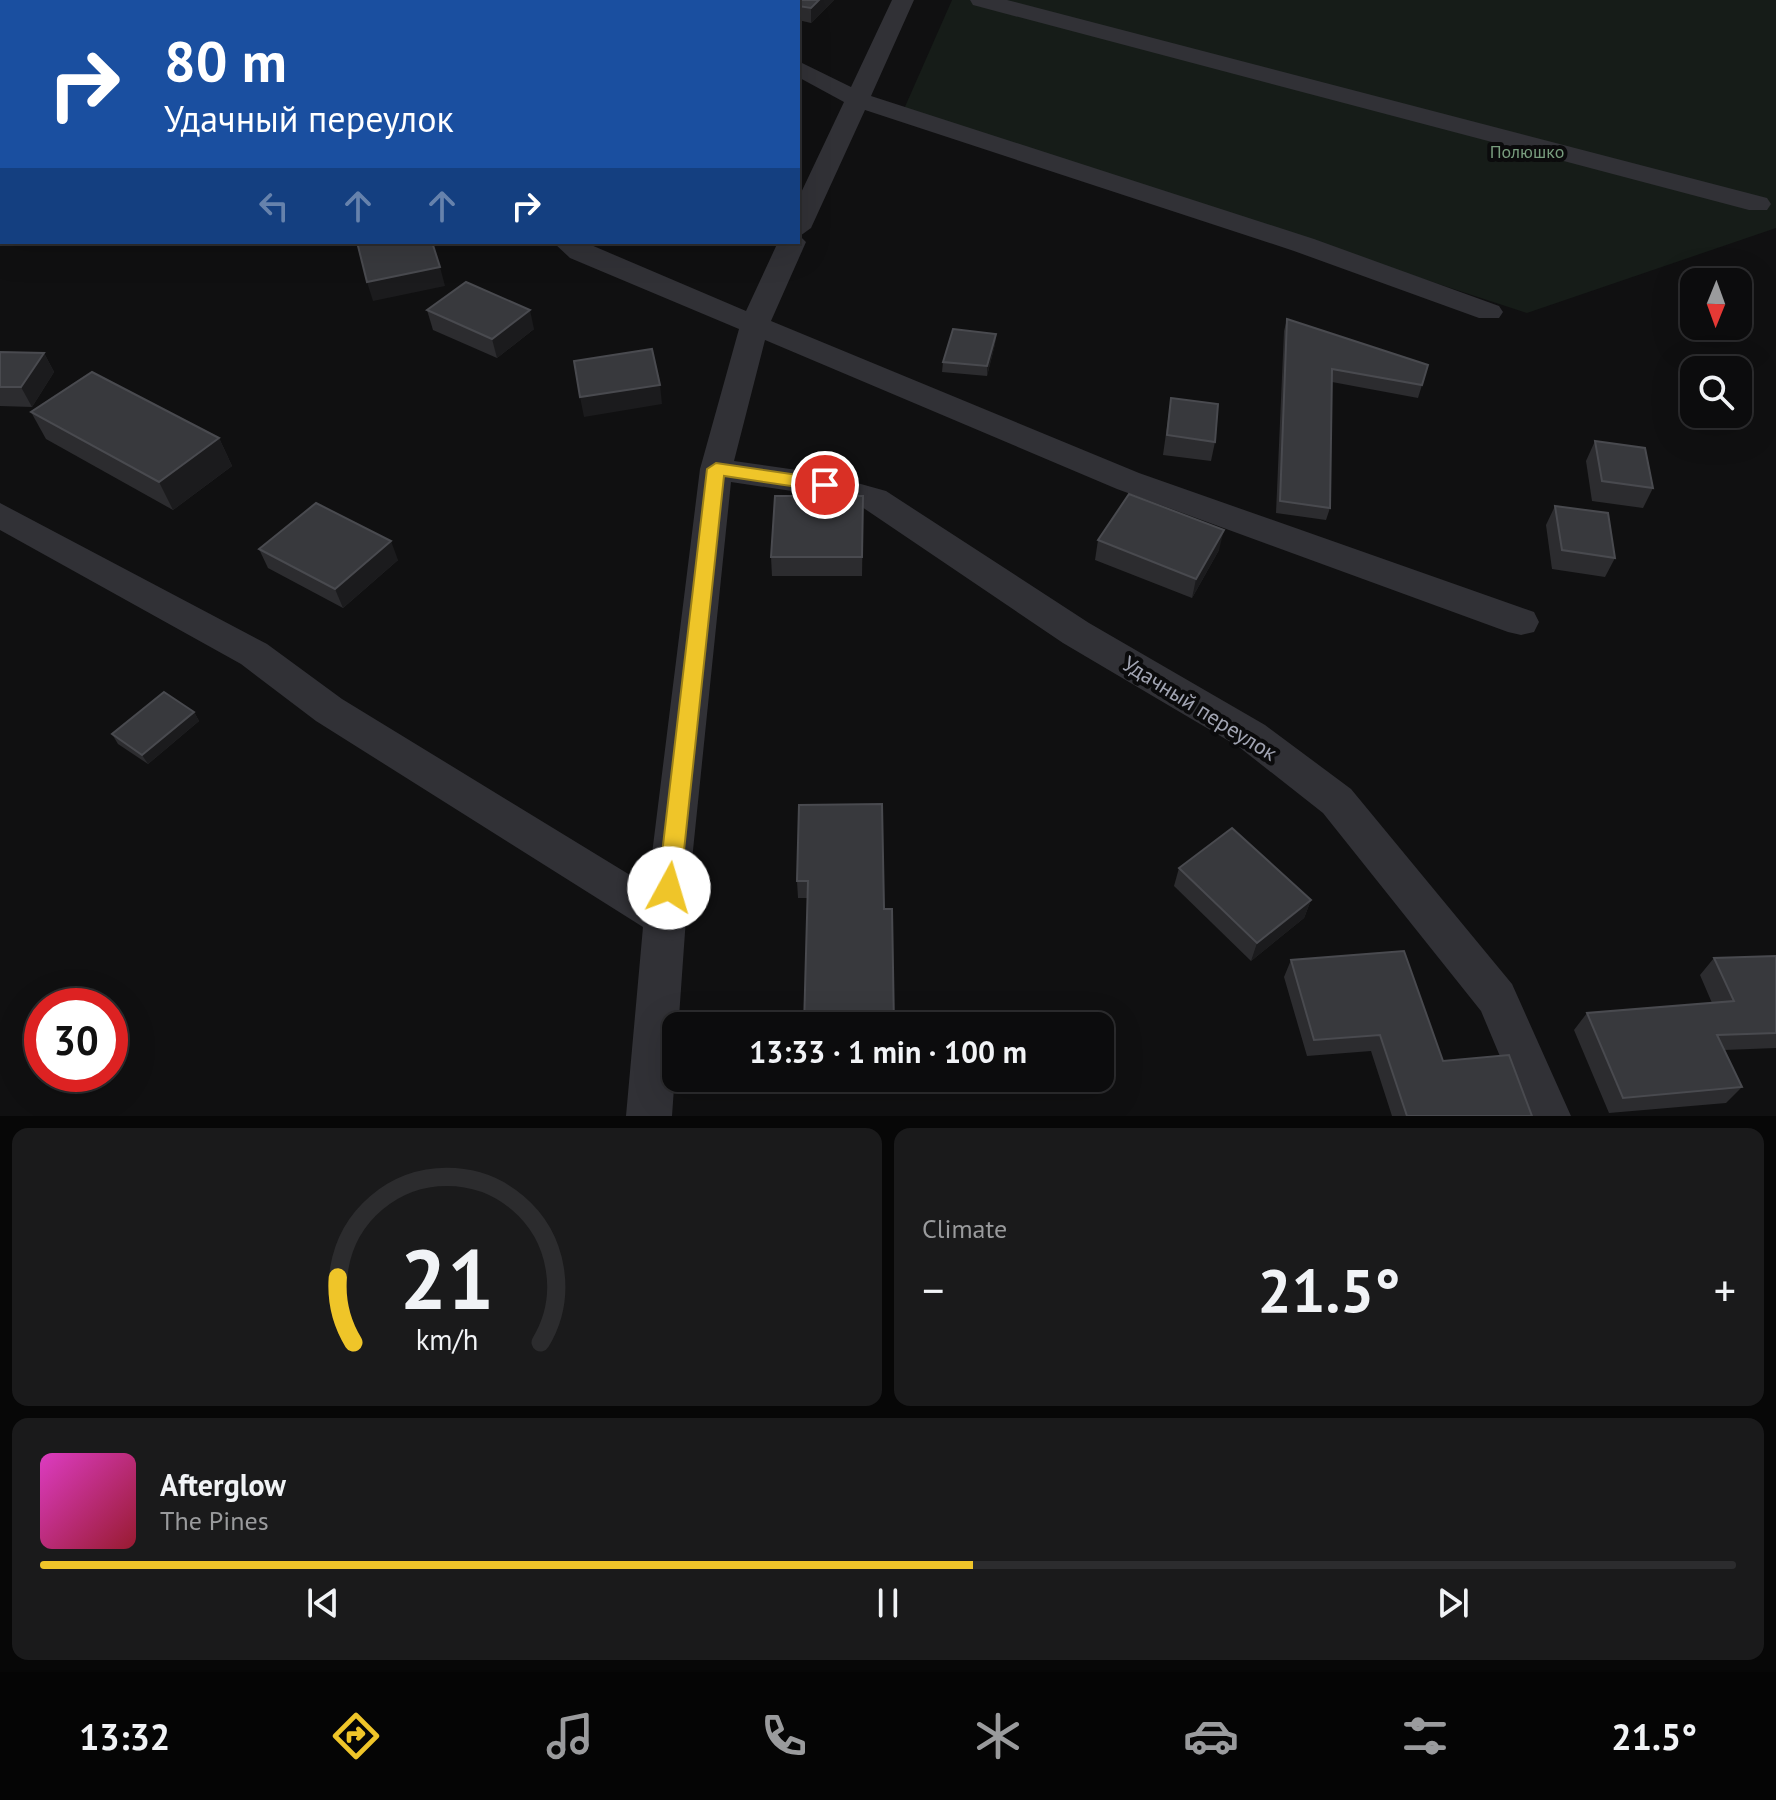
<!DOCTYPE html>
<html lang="en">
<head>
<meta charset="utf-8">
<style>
  :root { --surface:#0c0c0d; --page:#1a1a1b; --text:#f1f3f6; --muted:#9a9b9d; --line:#2c2c2e; --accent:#efc529 }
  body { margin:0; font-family:"PT Sans",sans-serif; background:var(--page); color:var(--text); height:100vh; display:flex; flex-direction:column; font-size:30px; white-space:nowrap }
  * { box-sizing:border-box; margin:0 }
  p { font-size:26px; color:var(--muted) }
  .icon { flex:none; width:44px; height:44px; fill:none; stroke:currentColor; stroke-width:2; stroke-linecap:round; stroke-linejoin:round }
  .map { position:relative; height:1116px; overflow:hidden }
  .panel { display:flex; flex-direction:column; gap:12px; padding:12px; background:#070707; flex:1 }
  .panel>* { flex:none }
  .banner { position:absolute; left:0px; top:0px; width:800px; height:244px; box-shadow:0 8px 32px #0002,0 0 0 2px var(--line); background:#1a4fa0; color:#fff; overflow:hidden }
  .needle { width:52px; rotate:181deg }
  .buttons { position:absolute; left:1680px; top:268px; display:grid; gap:16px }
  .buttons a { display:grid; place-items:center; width:72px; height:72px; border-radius:16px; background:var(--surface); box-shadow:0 8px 32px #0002,0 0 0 2px var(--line); font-size:40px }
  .speed { position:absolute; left:24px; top:988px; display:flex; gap:16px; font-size:40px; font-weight:700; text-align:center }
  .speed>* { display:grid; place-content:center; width:104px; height:104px; border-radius:50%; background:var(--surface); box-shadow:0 8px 32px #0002,0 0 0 2px var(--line); line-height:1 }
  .speed .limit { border:12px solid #d22; background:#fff; color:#111 }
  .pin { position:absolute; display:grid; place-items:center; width:68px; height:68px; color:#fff; margin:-34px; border:4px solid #fff; border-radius:50%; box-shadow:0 2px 8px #0007 }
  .me { position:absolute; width:88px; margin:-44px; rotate:6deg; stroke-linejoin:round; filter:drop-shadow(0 0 6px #0008) }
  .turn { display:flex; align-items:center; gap:28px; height:168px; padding:0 32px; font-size:36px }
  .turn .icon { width:104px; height:104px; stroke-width:2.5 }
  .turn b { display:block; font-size:56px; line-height:68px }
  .lanes { display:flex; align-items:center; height:76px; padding:0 32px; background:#0003; justify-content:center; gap:40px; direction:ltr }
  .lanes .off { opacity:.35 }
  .big { font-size:60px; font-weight:700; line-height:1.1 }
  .panel .widget { flex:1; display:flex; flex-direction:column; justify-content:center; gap:12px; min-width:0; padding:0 28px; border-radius:16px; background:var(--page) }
  .panel .dial { align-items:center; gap:0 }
  .dial svg { height:208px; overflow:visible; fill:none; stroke:var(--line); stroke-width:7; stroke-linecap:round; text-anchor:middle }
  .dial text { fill:var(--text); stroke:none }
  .song { display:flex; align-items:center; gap:24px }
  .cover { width:96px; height:96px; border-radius:12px; background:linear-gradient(135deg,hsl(310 70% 55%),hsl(350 70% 35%)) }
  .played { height:8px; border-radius:4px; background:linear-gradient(90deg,var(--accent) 55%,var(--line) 55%) }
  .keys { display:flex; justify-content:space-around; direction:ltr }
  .heat { display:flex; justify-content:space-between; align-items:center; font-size:44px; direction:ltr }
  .panel .tiles { flex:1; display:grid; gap:12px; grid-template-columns:1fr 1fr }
  .widget:last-child { grid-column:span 2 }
  .trip { position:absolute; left:662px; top:1012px; width:452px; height:80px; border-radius:16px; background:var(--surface); box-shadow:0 8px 32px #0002,0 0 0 2px var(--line); font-weight:700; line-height:80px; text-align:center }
  .tab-bar { display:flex; height:128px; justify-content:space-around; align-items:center; background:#050505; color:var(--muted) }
  .tab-bar .icon { width:56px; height:56px }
  .tab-bar .active { color:var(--accent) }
  .tab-bar b { font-size:36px; color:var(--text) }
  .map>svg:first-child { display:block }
</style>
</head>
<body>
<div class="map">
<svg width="1776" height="1116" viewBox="0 0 1776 1116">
  <rect width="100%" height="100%" fill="#101011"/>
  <polygon fill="#161c18" points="952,0 1776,0 1776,228 1527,313 904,109"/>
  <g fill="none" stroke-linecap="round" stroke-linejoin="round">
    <g fill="#313136" fill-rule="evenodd">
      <polygon points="187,0 213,0 214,2 188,2"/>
      <polygon points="537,0 564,0 565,2 538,2"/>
      <polygon points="892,0 914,0 871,96 1314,239 1499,306 1503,312 1499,318 1479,318 1294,251 865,110 811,228 800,236 806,242 771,321 1139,473 1534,612 1539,622 1534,632 1521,635 1508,632 1117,489 765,340 734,461 825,474 886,491 1089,623 1265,725 1351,789 1512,984 1571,1116 1525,1116 1481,1011 1323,813 1239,747 1063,643 862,507 825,496 731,482 686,918 672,1116 626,1116 643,927 316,721 241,664 0,530 0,503 267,644 342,699 648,886 700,469 739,329 570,258 553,242 584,242 746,311 778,242 798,242 798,199 844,102 798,77 798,61 851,87"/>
      <polygon points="970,0 1007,0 1767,198 1771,204 1767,210 1749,210 973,5"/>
      <polygon points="0,227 2,242 10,243 0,245"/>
    </g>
  </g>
  <g fill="#2c2c2f">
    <polygon points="749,0 834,0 811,23 798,20 798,2 749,2"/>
    <polygon points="427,310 534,329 497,358 433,330"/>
    <polygon points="1287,319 1422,385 1418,398 1332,382 1330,508 1326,520 1276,513 1284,331"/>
    <polygon points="996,334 995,344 987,376 942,372 943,362"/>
    <polygon points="0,352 44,353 54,372 32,407 0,406"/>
    <polygon points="1171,398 1215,442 1211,461 1163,455"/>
    <polygon points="31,412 219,438 232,466 173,510 46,439"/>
    <polygon points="1595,441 1653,488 1643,508 1592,501 1586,461"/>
    <polygon points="1555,506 1615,558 1605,577 1552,569 1546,525"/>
    <polygon points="863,516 862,576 772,576 771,557"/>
    <polygon points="1098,540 1219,550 1192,598 1095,560"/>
    <polygon points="259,549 398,560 343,608 268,568"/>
    <polygon points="194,712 199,721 148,764 118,744 112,734"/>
    <polygon points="799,805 884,909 894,1026 808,898 798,898 797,881"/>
    <polygon points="1179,868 1311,900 1304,918 1251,961 1174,886"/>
    <polygon points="1776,956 1776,1048 1724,1050 1742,1087 1726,1103 1609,1113 1574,1030 1587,1013 1712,1003 1700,975 1714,958"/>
    <polygon points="1291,960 1443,1061 1532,1116 1392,1116 1371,1051 1307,1056 1284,977"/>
  </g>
  <g fill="#1b1b1d">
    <polygon points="819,0 834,0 811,23 811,8"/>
    <polygon points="2,122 2,149 0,152 0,124"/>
    <polygon points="440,267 445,286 373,301 367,282"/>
    <polygon points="530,310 534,329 497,358 492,339"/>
    <polygon points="996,334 995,344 987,376 987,366"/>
    <polygon points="44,353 54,372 32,407 21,387"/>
    <polygon points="660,385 662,404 584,417 580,397"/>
    <polygon points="219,438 232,466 173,510 159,482"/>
    <polygon points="1224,530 1219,550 1192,598 1196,579"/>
    <polygon points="391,541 398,560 343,608 335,589"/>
    <polygon points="194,712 199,721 148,764 142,755"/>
    <polygon points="1311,900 1304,918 1251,961 1257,943"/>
  </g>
  <g fill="#38393d" stroke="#494a4f" stroke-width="2">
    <polygon points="764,0 819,0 811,8 798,6 798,2 776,2"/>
    <polygon points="0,62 2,62 2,122 0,124"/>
    <polygon points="357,242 432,242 440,267 367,282"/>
    <polygon points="466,282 530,310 492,339 427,310"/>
    <polygon points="1287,319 1428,365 1422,385 1332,369 1330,508 1280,501"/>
    <polygon points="953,329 996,334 987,366 943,362"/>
    <polygon points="652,349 660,385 580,397 574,361"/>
    <polygon points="0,352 44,353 21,387 0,387"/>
    <polygon points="92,372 219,438 159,482 31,412"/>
    <polygon points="1171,398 1218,404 1215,442 1167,435"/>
    <polygon points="1595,441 1645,448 1653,488 1602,481"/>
    <polygon points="1129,494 1224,530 1196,579 1098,540"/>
    <polygon points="775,496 863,496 862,557 771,557"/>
    <polygon points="316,503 391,541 335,589 259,549"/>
    <polygon points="1555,506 1608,513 1615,558 1562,550"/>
    <polygon points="164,692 194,712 142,755 112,734"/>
    <polygon points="882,804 884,909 892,909 894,1026 804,1026 808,881 797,881 799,805"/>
    <polygon points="1232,828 1311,900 1257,943 1179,868"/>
    <polygon points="1404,951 1443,1061 1509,1055 1532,1116 1407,1116 1380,1035 1314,1040 1291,960"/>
    <polygon points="1776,956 1776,1033 1717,1035 1742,1087 1623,1098 1587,1013 1734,1001 1714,958"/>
  </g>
  <polygon fill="#efc529" stroke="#9b801b" stroke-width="2" points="716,463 825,479 834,485 825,491 724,476 680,888 677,895 669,897 661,895 658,888 707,469"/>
  <g text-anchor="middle" stroke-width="8" stroke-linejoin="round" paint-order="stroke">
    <g font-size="18" fill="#789d7e" stroke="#0b0b0c">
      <text x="1527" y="158">Полюшко</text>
    </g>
    <g font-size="22" fill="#a1a4b2" stroke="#0b0b0c">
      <text transform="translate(1200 708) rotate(32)" y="8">Удачный переулок</text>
    </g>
  </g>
</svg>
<div class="buttons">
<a><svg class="needle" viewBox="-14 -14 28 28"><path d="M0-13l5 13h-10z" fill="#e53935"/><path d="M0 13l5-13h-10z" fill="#9a9b9d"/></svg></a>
<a><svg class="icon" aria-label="search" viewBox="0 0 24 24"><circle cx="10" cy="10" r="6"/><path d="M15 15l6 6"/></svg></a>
</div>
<div class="speed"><div class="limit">30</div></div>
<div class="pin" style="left:825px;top:485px;background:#d93025"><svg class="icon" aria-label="arrive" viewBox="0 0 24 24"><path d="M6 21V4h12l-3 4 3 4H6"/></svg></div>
<svg class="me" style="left:669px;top:888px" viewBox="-20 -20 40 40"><circle r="19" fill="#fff"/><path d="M0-13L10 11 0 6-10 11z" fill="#efc529"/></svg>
<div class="trip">13:33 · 1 min · 100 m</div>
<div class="banner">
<div class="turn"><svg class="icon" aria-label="right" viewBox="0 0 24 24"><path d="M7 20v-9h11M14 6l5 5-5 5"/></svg><div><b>80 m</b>Удачный переулок</div></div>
<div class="lanes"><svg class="icon off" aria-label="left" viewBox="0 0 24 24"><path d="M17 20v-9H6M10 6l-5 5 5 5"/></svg><svg class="icon off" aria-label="ahead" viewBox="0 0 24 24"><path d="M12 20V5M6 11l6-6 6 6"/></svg><svg class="icon off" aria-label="ahead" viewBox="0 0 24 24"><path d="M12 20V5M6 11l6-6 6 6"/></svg><svg class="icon" aria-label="right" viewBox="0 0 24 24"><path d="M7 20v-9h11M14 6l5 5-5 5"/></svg></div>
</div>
</div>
<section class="panel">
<div class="tiles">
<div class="widget dial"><svg viewBox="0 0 100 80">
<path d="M14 69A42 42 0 1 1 86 69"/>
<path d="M14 69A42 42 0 0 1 8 44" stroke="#efc529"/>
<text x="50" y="56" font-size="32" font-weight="700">21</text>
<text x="50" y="72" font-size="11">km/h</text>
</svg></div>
<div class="widget"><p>Climate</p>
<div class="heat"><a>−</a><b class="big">21.5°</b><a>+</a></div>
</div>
<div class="widget">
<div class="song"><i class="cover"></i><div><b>Afterglow</b><p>The Pines</p></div></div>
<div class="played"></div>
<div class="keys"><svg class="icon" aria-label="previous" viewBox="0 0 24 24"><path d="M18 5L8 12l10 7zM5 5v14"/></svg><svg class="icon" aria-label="pause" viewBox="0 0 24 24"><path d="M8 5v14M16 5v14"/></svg><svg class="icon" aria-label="next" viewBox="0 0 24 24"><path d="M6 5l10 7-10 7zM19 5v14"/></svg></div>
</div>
</div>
</section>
<nav class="tab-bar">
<b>13:32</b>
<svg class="icon active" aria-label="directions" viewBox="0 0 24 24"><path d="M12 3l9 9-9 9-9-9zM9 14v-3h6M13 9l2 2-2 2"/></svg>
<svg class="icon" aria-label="music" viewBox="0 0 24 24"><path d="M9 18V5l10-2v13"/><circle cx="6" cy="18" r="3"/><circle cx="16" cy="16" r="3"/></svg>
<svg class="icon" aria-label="phone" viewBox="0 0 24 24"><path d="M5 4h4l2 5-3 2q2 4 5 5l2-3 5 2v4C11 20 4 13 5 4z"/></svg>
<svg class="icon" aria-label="climate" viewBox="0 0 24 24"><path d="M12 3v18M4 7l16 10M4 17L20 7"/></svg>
<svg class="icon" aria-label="car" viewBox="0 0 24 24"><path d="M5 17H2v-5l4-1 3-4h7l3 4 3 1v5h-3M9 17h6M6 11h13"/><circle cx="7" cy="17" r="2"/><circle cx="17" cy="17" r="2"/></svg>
<svg class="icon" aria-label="filters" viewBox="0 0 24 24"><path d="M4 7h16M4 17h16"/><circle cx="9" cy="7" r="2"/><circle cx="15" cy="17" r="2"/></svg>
<b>21.5°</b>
</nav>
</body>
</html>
